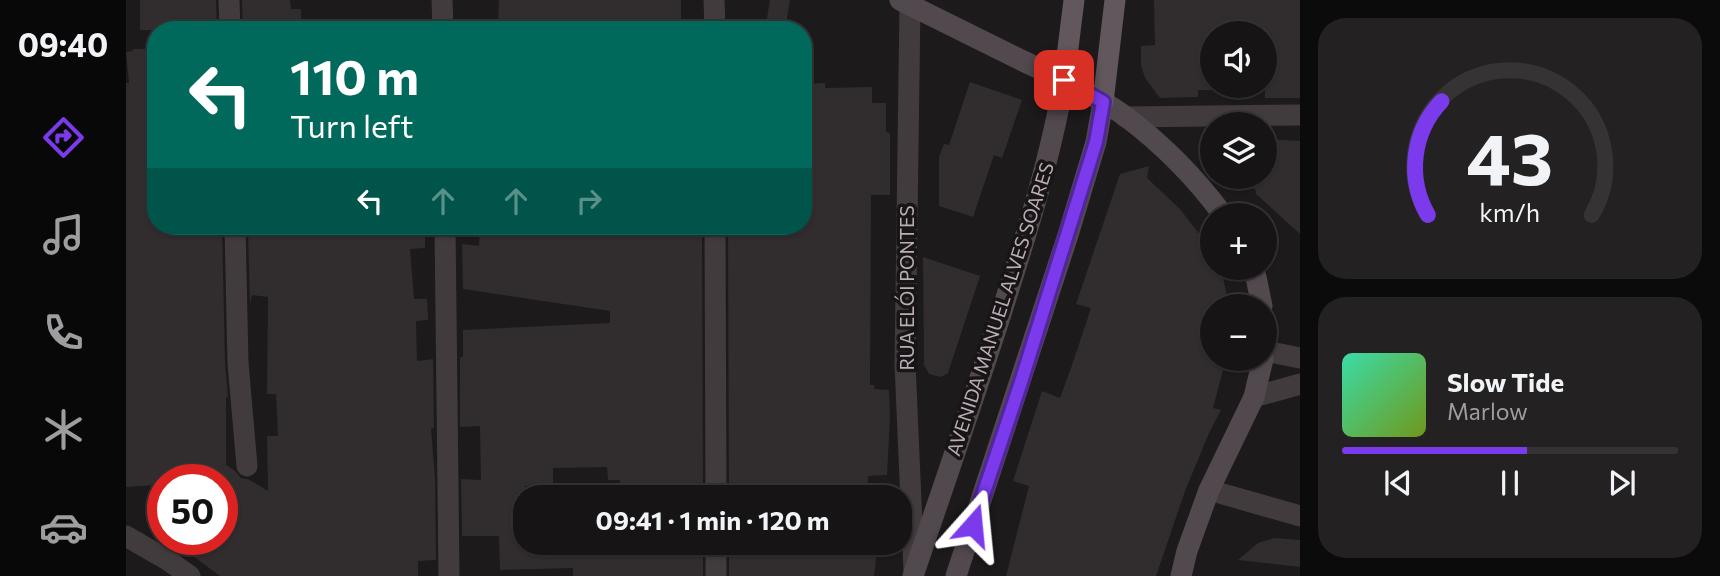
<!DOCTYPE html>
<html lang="en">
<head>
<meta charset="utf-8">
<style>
  :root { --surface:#161414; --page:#232122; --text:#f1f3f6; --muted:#9e9ea0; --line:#353334; --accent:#7c3aed }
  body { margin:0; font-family:Commissioner,sans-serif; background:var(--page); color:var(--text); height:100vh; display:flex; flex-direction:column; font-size:26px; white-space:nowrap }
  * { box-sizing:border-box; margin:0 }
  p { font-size:23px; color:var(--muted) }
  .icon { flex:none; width:38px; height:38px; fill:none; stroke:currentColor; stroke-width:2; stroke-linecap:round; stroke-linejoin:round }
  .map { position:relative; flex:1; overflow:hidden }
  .panel { display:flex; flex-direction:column; gap:18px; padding:18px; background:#0c0b0b; width:420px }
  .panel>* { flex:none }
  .top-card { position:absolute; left:21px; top:21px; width:665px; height:214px; border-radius:28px; box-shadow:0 2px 5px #0004,0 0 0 2px var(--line); background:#00695c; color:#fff; overflow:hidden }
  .buttons { position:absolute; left:1074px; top:21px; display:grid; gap:14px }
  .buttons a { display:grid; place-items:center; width:77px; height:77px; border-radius:50%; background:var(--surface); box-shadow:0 2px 5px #0004,0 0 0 2px var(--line); font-size:35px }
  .speed { position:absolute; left:21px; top:464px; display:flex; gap:14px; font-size:35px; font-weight:700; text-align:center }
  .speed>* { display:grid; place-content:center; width:91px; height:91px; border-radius:50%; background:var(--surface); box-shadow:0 2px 5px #0004,0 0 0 2px var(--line); line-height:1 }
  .speed .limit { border:10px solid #d22; background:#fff; color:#111 }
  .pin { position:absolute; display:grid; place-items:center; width:60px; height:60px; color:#fff; margin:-30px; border-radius:14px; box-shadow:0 4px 10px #0006 }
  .me { position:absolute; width:77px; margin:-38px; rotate:18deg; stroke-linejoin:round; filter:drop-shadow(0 0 5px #0008) }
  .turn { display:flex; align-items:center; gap:24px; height:147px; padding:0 28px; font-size:32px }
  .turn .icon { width:91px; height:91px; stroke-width:2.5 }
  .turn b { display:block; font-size:49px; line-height:60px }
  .lanes { display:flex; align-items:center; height:66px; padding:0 28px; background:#0003; justify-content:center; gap:35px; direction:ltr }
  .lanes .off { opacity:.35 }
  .panel .tile { flex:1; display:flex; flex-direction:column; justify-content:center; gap:10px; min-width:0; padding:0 24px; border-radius:28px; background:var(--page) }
  .panel .dial { align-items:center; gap:0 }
  .dial svg { height:182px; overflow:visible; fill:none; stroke:var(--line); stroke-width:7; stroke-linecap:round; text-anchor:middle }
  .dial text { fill:var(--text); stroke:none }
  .song { display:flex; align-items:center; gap:21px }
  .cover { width:84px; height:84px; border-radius:10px; background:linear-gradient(135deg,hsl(160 70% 55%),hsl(80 70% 35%)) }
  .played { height:7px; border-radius:4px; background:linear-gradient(90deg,var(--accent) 55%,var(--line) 55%) }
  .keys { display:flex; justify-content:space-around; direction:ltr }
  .trip { position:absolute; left:387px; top:485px; width:399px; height:70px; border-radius:28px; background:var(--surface); box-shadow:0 2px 5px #0004,0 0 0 2px var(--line); font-weight:700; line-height:70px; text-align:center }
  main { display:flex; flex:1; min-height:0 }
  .menu { display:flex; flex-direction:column; width:126px; justify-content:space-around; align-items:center; background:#090808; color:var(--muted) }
  .menu .icon { width:49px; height:49px }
  .menu .active { color:var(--accent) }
  .menu b { font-size:32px; color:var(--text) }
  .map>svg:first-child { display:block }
</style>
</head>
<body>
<main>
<nav class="menu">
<b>09:40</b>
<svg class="icon active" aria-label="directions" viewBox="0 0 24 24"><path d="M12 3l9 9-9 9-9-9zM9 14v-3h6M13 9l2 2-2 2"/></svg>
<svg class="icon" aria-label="music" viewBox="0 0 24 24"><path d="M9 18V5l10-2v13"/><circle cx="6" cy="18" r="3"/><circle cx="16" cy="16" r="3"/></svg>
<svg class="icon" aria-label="phone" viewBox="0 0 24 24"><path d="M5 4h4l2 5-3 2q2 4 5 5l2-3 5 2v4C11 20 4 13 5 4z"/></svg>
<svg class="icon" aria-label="climate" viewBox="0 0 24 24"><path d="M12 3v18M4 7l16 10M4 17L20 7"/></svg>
<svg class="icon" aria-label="car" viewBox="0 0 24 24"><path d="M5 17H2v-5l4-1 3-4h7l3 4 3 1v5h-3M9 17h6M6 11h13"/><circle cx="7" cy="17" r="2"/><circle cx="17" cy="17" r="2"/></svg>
</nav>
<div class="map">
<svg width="1174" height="576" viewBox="0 0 1174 576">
  <rect width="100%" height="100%" fill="#1d1a1b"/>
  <g fill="#312d2e">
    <polygon points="14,0 90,0 91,30 14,30"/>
    <polygon points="116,0 164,0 165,9 175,9 175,30 117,30"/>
    <polygon points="373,0 555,0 555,30 439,30 436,27 372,23"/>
    <polygon points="644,0 664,0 659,30 639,30"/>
    <polygon points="1028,0 1174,0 1174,98 1139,98 1139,33 1087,33 1087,90 1072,90 1072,97 1034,98 1019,78 1015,65 1015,46 1029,45"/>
    <polygon points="7,49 30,49 30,226 96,226 99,363 102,397 100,397 100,465 109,471 115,478 122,479 142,491 141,436 152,436 150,394 141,394 142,297 126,295 124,305 122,228 138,226 299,226 299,248 284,249 288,299 301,299 302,320 290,321 291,361 307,359 308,428 305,429 309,478 310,560 292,561 292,576 94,576 44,539 96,539 96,480 29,480 29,485 0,487 0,83 3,83 0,52 7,51"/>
    <polygon points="844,82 896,100 876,158 868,155 847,217 813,206 813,157 818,144 823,145"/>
    <polygon points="699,83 699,88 746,87 746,103 760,103 760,132 764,133 764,195 745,195 744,385 748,385 748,389 763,390 764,417 761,475 742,476 741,497 603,497 602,226 677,226 677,84"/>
    <polygon points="1139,139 1174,141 1174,234 1130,194 1130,191 1114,177 1139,177"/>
    <polygon points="1023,166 1021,178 1054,209 1084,248 1087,254 1087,268 1094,268 1096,273 1103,306 1087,306 1087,359 1100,359 1087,408 1095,410 1083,433 1059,491 1030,576 880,576 903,486 887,481 916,391 934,398 945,368 965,308 950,304 994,174"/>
    <polygon points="423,226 576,226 577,497 511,497 511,493 494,493 494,480 482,480 481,467 427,468 427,484 399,486 399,542 577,542 577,576 447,576 447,568 374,570 373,536 336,536 335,479 355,480 354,426 334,427 334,357 337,357 337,330 484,323 484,311 337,289 336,244 353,246 354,228 390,235 390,232 421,237"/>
    <polygon points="797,257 854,276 822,373 815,377 803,374 798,365"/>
    <polygon points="1148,538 1174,540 1174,567 1112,560 1132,543"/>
    <polygon points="603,542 743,542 743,544 752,545 748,576 603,576"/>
  </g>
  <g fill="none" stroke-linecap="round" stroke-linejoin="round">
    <g stroke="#423b3e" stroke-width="21">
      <polyline points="103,0 104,30"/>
      <polyline points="316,0 317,30"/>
      <polyline points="588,0 589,30"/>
      <polyline points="784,5 779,364 788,570"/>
      <polyline points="999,117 1174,115"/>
      <polyline points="109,226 112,363 121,466"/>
      <polyline points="319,226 323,576"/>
      <polyline points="589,226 590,497"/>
      <polyline points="1139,351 1174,358"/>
      <polyline points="1128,397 1174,384"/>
      <polyline points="1083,490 1174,516"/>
      <polyline points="0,536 43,561 64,576"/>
      <polyline points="590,542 590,576"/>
    </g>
    <g stroke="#52494e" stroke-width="21">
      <path d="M774 0C814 20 854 40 895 60 930 77 967 93 999 116 1036 144 1070 178 1097 215"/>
      <polyline points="1126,268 1130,277 1136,306"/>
      <path d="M787 576C816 490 846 404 874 317 899 239 924 161 938 80"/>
      <polyline points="830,576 942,235 970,142 977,102"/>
      <polyline points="1055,576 1061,551 1083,490 1128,397 1137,359"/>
    </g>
    <g stroke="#61575c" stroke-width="21">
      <polyline points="938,80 948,0"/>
      <polyline points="977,102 989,0"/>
    </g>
  </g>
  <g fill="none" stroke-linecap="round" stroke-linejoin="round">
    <g stroke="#51269a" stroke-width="18">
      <polyline id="route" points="847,525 895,382 970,142 977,102 938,80"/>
    </g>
    <use href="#route" stroke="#7c3aed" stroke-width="12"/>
  </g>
  <g text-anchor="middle" stroke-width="7" stroke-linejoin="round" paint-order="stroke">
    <g font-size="19" fill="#bcacb6" stroke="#181516">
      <text transform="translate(781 288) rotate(-90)" y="7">RUA ELÓI PONTES</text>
      <text transform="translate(874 309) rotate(-72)" y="7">AVENIDA MANUEL ALVES SOARES</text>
    </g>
  </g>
</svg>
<div class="buttons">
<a><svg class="icon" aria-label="sound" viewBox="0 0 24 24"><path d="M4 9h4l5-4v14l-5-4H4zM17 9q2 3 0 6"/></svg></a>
<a><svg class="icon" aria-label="layers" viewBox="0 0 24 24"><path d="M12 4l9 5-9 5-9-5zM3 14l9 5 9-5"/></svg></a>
<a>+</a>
<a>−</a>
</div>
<div class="speed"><div class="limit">50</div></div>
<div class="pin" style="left:938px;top:80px;background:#d93025"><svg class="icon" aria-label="arrive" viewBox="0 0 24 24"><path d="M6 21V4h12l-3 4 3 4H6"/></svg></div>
<svg class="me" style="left:847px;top:525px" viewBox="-20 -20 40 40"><path d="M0-17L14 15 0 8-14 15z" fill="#7c3aed" stroke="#fff" stroke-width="4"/></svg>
<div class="trip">09:41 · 1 min · 120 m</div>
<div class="top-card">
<div class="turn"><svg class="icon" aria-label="left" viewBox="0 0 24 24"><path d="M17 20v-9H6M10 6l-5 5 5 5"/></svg><div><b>110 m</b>Turn left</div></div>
<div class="lanes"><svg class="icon" aria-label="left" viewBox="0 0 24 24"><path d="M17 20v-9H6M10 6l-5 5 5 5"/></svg><svg class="icon off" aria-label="ahead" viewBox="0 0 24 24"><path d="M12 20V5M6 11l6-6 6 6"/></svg><svg class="icon off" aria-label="ahead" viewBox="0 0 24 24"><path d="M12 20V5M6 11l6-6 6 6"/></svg><svg class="icon off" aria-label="right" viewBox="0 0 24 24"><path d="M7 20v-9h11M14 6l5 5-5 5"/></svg></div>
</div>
</div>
<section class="panel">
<div class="tile dial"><svg viewBox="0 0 100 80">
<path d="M14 69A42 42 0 1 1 86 69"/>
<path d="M14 69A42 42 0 0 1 20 19" stroke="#7c3aed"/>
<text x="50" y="56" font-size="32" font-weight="700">43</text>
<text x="50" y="72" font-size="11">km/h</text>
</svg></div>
<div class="tile">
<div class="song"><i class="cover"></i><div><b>Slow Tide</b><p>Marlow</p></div></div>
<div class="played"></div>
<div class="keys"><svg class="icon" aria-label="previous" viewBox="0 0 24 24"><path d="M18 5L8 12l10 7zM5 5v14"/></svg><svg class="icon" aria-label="pause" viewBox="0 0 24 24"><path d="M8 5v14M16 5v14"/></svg><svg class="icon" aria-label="next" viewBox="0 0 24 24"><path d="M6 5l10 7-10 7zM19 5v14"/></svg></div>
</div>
</section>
</main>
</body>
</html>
